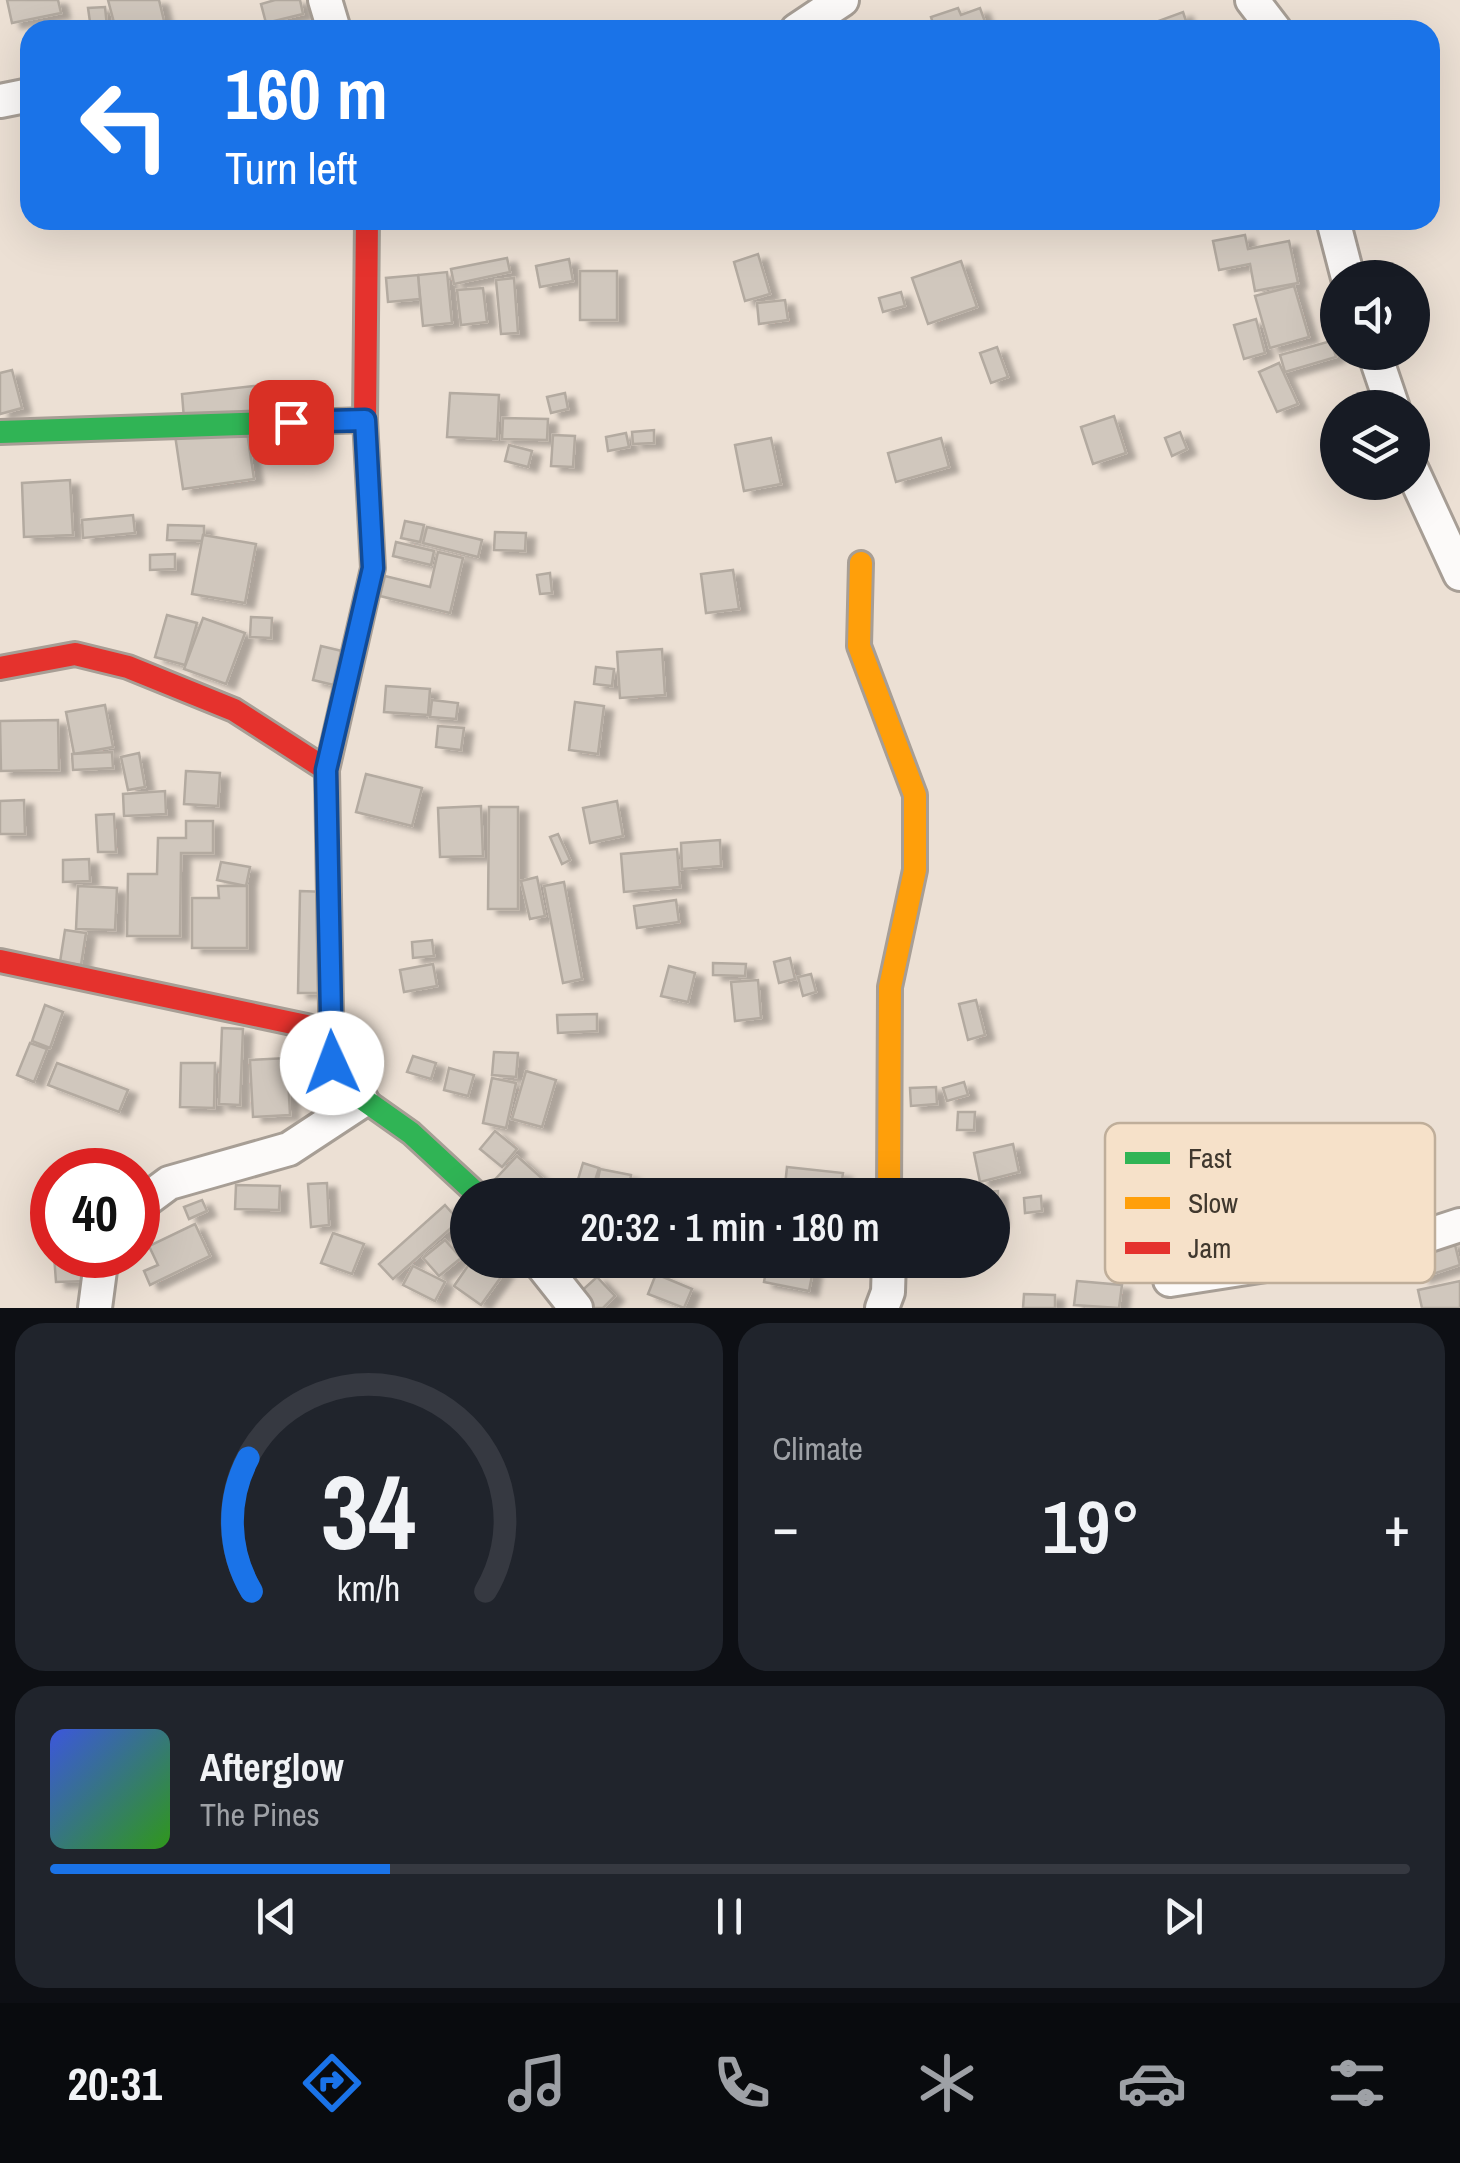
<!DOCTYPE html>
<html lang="en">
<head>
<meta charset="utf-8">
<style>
  :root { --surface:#171b24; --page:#20242c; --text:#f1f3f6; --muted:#9ea1a6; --line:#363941; --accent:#1a73e8 }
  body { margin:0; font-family:"Archivo Narrow",sans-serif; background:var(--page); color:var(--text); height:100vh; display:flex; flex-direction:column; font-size:38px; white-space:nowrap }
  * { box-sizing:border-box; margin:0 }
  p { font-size:32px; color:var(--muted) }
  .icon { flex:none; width:55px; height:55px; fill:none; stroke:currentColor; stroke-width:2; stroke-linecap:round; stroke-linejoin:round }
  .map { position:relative; height:1308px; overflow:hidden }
  .panel { display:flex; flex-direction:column; gap:15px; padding:15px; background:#0d0f14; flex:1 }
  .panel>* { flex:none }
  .banner { position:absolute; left:20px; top:20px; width:1420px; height:210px; border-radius:30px; box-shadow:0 10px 40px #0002; background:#1a73e8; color:#fff; overflow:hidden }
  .fabs { position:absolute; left:1320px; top:260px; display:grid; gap:20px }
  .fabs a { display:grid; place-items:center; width:110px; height:110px; border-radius:50%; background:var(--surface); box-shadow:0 10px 40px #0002; font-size:50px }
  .speed { position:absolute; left:30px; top:1148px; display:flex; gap:20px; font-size:50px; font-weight:700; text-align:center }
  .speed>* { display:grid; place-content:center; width:130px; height:130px; border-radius:50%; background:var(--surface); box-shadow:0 10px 40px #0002; line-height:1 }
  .speed .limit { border:15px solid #d22; background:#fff; color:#111 }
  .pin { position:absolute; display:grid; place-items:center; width:85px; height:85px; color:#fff; margin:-42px; border-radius:20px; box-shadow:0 5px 15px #0006 }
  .me { position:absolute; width:110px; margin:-55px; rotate:358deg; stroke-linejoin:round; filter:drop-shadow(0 0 8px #0008) }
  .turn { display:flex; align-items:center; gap:35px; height:210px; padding:0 40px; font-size:45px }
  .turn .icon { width:130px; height:130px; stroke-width:2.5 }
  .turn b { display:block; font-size:70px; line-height:85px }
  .big { font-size:75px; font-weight:600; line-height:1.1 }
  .panel .card { flex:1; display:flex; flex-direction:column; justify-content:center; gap:15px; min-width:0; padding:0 35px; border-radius:30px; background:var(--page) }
  .panel .dial { align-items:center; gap:0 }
  .dial svg { height:260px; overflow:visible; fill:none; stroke:var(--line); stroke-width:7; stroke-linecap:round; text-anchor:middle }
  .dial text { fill:var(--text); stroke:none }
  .song { display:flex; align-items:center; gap:30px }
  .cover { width:120px; height:120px; border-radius:15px; background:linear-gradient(135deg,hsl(230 70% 55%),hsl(110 70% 35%)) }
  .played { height:10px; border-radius:5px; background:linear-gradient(90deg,var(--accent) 25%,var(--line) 25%) }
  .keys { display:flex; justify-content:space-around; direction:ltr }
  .heat { display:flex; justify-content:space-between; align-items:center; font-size:55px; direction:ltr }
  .panel .tiles { flex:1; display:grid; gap:15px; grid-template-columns:1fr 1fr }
  .card:last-child { grid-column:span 2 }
  .trip { position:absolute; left:450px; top:1178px; width:560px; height:100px; border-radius:50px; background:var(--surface); box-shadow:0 10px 40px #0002; font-weight:600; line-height:100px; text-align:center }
  .menu { display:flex; height:160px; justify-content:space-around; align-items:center; background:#090b0e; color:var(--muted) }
  .menu .icon { width:70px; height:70px }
  .menu .on { color:var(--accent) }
  .menu b { font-size:45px; color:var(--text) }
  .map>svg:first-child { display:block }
</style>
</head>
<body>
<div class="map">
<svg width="1460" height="1308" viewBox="0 0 1460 1308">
  <defs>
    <filter id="shadow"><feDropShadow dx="9" dy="5" stdDeviation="2.5" flood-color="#0004"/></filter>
  </defs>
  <rect width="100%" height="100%" fill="#ece0d4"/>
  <g fill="#d0c7bd" stroke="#b3aaa0" stroke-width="2.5" filter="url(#shadow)">
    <polygon points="7,0 58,0 61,13 12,23"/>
    <polygon points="108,0 159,0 164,21 116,30"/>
    <polygon points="275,0 300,0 303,14 266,23 261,4"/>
    <polygon points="105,7 107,26 91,29 88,8"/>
    <polygon points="958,8 961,15 980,8 988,30 935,30 931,17"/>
    <polygon points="1183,12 1189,30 1134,30"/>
    <polygon points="1245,235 1248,249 1289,241 1298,283 1255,291 1250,264 1219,270 1213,241"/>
    <polygon points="758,254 770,294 745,301 734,262"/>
    <polygon points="507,258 510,272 454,284 451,269"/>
    <polygon points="569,259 573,281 540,287 536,266"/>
    <polygon points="961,261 977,307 928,324 912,278"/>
    <rect x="580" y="271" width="37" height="49"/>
    <polygon points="447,272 452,323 423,326 418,275"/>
    <polygon points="418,275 420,299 388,302 386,278"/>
    <polygon points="514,278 518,333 501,334 496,280"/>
    <polygon points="1294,286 1309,337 1270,348 1255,296"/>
    <polygon points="483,288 487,322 461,325 457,290"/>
    <polygon points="901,292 905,306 883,312 879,298"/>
    <polygon points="785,300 788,320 759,324 757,303"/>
    <polygon points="1256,319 1265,353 1244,359 1234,325"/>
    <polygon points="1331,341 1336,357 1285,372 1280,355"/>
    <polygon points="997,347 1008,377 991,383 980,353"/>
    <polygon points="1279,363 1298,404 1277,412 1259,372"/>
    <polygon points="12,370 22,408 0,414 0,373"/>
    <polygon points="291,382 294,408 184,419 182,394"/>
    <polygon points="450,393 499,395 497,439 447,437"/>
    <polygon points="565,393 568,409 551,413 547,397"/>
    <polygon points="1114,416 1126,453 1093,464 1081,427"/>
    <polygon points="503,418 548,419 547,440 502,439"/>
    <polygon points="246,425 254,479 183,489 175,435"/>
    <polygon points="654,430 654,443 633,444 632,432"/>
    <polygon points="1180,432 1187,449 1172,456 1165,438"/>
    <polygon points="626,433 629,447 608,451 606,437"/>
    <polygon points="553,435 575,436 573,467 551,466"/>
    <polygon points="771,438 781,484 744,491 735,445"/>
    <polygon points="941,438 949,467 896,482 888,453"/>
    <polygon points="509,445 532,451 528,467 505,461"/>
    <polygon points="70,480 73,535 24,537 22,483"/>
    <polygon points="133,515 135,533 83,538 82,520"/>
    <polygon points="405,521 424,525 420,542 401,538"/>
    <polygon points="168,525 204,526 204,541 167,540"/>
    <polygon points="427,527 482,540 478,557 423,543"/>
    <polygon points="495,532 526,533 525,551 494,550"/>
    <polygon points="203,535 256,544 245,603 192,594"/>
    <polygon points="396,542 434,551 431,565 393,556"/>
    <polygon points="438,552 463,558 450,613 380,596 385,576 430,587"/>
    <polygon points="175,554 175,569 150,570 150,555"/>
    <polygon points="733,570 739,609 706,613 701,574"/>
    <polygon points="550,573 552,593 540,594 537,575"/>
    <polygon points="167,615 197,623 185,665 155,657"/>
    <polygon points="251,617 272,618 271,638 250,637"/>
    <polygon points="203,618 245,633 226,684 184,669"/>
    <polygon points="321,646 346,652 338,686 313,680"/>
    <polygon points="662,649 665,695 620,698 617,652"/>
    <polygon points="596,667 614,669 612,686 594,684"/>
    <polygon points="386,686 430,689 428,715 384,712"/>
    <polygon points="432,700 458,703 456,719 430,717"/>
    <polygon points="575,702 604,706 598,754 569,750"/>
    <polygon points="105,705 113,747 74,754 66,712"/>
    <polygon points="58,720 59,770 1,771 0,721"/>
    <polygon points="438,726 464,728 461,750 436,747"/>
    <polygon points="112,752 113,768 73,770 72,754"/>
    <polygon points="139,753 145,787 128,790 121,757"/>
    <polygon points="186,771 220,773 218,806 184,804"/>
    <polygon points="366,774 422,788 412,826 356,812"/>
    <polygon points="165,791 166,814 124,816 123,794"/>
    <polygon points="24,800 25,834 0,834 0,801"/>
    <polygon points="617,801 623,836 590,843 583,808"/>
    <polygon points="481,806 483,856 440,857 438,808"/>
    <polygon points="489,807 518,807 518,909 488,909"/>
    <polygon points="114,814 116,852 98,852 96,815"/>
    <polygon points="186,821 213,821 213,853 181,853 180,936 127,936 128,874 157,874 158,838 186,838"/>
    <polygon points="558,834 570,860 562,864 550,837"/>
    <polygon points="720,840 721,866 682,869 681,843"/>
    <polygon points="677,849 680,887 624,892 621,854"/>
    <polygon points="89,859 90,881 63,882 63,860"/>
    <polygon points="221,862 250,867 246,886 217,880"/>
    <polygon points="537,877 545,916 530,919 521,881"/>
    <polygon points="564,882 582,979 563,983 544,886"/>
    <polygon points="78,886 117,888 115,930 76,929"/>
    <polygon points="218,886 247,886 247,948 192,948 192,898 219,898"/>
    <polygon points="300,891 327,892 325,993 298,993"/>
    <polygon points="676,900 679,922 637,928 634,906"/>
    <polygon points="65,930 86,933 81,965 60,962"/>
    <polygon points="432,940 434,956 413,958 412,942"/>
    <polygon points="790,958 795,979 779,983 774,962"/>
    <polygon points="713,963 746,964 745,976 713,975"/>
    <polygon points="433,964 437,986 404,992 400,970"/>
    <polygon points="669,966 695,973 688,1002 661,996"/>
    <polygon points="811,974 816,992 803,996 798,977"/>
    <polygon points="758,980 761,1018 735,1021 731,982"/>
    <polygon points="976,1000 985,1035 968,1040 959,1004"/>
    <polygon points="45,1005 63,1012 50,1048 32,1041"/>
    <polygon points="597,1014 597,1031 558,1033 557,1015"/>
    <polygon points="222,1028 243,1029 240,1105 219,1104"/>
    <polygon points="30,1043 47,1049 34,1082 17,1075"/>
    <polygon points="494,1052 518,1053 516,1077 492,1075"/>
    <polygon points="413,1056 436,1063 431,1079 407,1072"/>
    <polygon points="287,1058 290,1115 253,1117 250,1060"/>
    <polygon points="57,1063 128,1090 119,1112 48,1085"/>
    <polygon points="181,1063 215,1063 214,1108 180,1107"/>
    <polygon points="449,1068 474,1075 468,1096 444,1090"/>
    <polygon points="526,1071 556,1080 542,1127 512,1119"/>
    <polygon points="492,1078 516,1083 506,1128 483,1123"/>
    <polygon points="964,1082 968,1095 947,1101 943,1088"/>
    <polygon points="936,1087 937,1104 911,1106 910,1088"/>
    <polygon points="958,1112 975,1112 974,1130 957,1130"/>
    <polygon points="495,1131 517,1149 502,1167 480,1149"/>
    <polygon points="1013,1144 1019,1172 980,1182 974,1153"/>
    <polygon points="517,1156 555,1190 551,1195 493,1195 486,1189"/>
    <polygon points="583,1163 599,1168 592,1190 576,1186"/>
    <polygon points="787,1167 843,1173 840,1195 784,1195"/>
    <polygon points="600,1169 631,1175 628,1195 595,1195"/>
    <polygon points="327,1183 329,1225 311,1227 308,1184"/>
    <polygon points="236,1185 280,1186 279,1210 235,1209"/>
    <polygon points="998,1191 999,1221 992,1221 992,1195 953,1195 953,1192"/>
    <polygon points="1041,1196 1042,1211 1025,1213 1024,1198"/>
    <polygon points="202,1200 207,1211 189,1219 184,1207"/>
    <polygon points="445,1205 459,1221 393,1279 379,1264"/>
    <polygon points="195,1224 210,1256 150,1285 144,1271 158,1265 149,1246"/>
    <polygon points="333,1233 364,1244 352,1274 321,1263"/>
    <polygon points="445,1240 461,1258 439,1276 423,1258"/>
    <polygon points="1454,1241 1460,1265 1421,1278 1413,1255"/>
    <polygon points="54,1255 88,1255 89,1281 56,1282"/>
    <polygon points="472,1260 491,1260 506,1270 481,1305 454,1286"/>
    <polygon points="768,1260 814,1265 809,1291 764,1282"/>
    <polygon points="413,1266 445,1282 435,1301 403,1285"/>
    <polygon points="656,1274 692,1289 684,1308 648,1294"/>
    <polygon points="597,1277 615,1296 603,1308 590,1308 578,1294"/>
    <polygon points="1077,1281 1122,1285 1119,1308 1074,1305"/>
    <polygon points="1460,1281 1460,1308 1422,1308 1418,1290"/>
    <polygon points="1024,1294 1055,1295 1055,1308 1023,1308"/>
  </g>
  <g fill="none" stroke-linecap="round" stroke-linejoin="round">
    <g stroke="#a79e95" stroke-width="38">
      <g id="street">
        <polyline points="325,0 334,30"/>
        <polyline points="1252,0 1275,30"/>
        <polyline points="797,30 842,0"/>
        <polyline points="0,101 30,95"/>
        <polyline points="1333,220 1348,278"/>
        <polyline points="1374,352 1393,408"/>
        <polyline points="1412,470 1460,574"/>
        <polyline points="138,1206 169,1183 289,1149 362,1101"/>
        <polyline points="538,1260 576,1308"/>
        <polyline points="1170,1280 1405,1243 1460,1225"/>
        <polyline points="95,1308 102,1255"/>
        <polyline points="882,1308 888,1292 889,1260"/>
      </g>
    </g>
    <g stroke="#a79e95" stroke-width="28">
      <g id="fast">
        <polyline points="0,432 365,420"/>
        <polyline points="329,897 332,1063 353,1092 411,1133 478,1195"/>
      </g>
    </g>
    <g stroke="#a79e95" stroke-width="28">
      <polyline id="slow" points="861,563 859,646 915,795 915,870 890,987 889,1195"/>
    </g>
    <g stroke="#a79e95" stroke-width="28">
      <g id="jam">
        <polyline points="0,668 75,654 128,667 234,710 327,770"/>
        <polyline points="329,897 327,770 373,568 365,420 367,220"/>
        <polyline points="0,961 330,1031"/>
      </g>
    </g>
    <use href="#street" stroke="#fcfaf9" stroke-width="32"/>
    <use href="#fast" stroke="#30b455" stroke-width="22"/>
    <use href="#slow" stroke="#ff9f0a" stroke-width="22"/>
    <use href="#jam" stroke="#e5322d" stroke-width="22"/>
  </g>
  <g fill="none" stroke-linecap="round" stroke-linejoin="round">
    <g stroke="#114b97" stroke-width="25">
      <polyline id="route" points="291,422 365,420 373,568 326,770 332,1063"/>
    </g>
    <use href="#route" stroke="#1a73e8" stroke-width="18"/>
  </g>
  <rect x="1105" y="1123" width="330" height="160" rx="15" fill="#f6e1c9" stroke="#bfae9a" stroke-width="2.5"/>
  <rect x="1125" y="1152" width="45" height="12" fill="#30b455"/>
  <rect x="1125" y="1197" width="45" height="12" fill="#ff9f0a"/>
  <rect x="1125" y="1242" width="45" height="12" fill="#e5322d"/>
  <g font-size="28" fill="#40382e">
    <text x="1188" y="1168">Fast</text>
    <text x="1188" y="1213">Slow</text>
    <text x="1188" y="1258">Jam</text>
  </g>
</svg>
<div class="fabs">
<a><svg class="icon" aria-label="sound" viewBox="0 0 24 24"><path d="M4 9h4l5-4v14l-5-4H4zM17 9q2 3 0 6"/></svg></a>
<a><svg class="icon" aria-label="layers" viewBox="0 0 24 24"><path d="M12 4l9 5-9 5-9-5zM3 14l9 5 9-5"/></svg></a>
</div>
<div class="speed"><div class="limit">40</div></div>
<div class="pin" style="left:291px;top:422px;background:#d93025"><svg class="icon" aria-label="arrive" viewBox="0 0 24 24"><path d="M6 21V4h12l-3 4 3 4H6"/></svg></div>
<svg class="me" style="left:332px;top:1063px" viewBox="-20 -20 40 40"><circle r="19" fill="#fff"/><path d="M0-13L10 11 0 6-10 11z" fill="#1a73e8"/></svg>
<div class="trip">20:32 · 1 min · 180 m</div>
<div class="banner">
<div class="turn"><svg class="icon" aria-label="left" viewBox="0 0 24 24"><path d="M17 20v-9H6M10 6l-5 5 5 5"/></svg><div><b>160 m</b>Turn left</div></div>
</div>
</div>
<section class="panel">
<div class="tiles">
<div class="card dial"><svg viewBox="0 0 100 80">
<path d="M14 69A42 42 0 1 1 86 69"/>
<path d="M14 69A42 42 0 0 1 13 28" stroke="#1a73e8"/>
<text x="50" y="56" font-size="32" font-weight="700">34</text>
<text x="50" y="72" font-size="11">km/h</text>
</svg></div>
<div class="card"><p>Climate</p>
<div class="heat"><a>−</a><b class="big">19°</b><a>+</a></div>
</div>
<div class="card">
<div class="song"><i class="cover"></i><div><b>Afterglow</b><p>The Pines</p></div></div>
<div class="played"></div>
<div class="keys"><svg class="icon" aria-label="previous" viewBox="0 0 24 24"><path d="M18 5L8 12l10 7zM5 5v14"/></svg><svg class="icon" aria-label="pause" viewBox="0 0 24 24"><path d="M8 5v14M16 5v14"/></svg><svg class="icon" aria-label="next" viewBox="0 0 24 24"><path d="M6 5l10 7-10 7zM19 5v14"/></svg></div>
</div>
</div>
</section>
<nav class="menu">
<b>20:31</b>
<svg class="icon on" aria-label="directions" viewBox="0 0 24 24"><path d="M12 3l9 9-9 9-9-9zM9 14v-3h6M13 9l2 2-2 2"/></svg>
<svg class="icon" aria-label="music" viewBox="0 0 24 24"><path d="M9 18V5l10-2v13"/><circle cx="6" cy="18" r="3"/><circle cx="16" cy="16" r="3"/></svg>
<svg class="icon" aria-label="phone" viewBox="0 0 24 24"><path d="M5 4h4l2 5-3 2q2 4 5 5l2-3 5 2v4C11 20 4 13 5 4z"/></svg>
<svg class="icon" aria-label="climate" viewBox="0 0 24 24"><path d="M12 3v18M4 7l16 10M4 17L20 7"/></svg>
<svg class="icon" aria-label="car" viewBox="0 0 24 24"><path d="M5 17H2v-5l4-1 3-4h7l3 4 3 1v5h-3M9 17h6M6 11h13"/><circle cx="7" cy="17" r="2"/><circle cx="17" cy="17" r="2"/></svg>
<svg class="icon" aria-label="filters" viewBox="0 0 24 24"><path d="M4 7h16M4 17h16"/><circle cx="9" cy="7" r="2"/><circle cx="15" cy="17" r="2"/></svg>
</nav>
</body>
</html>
